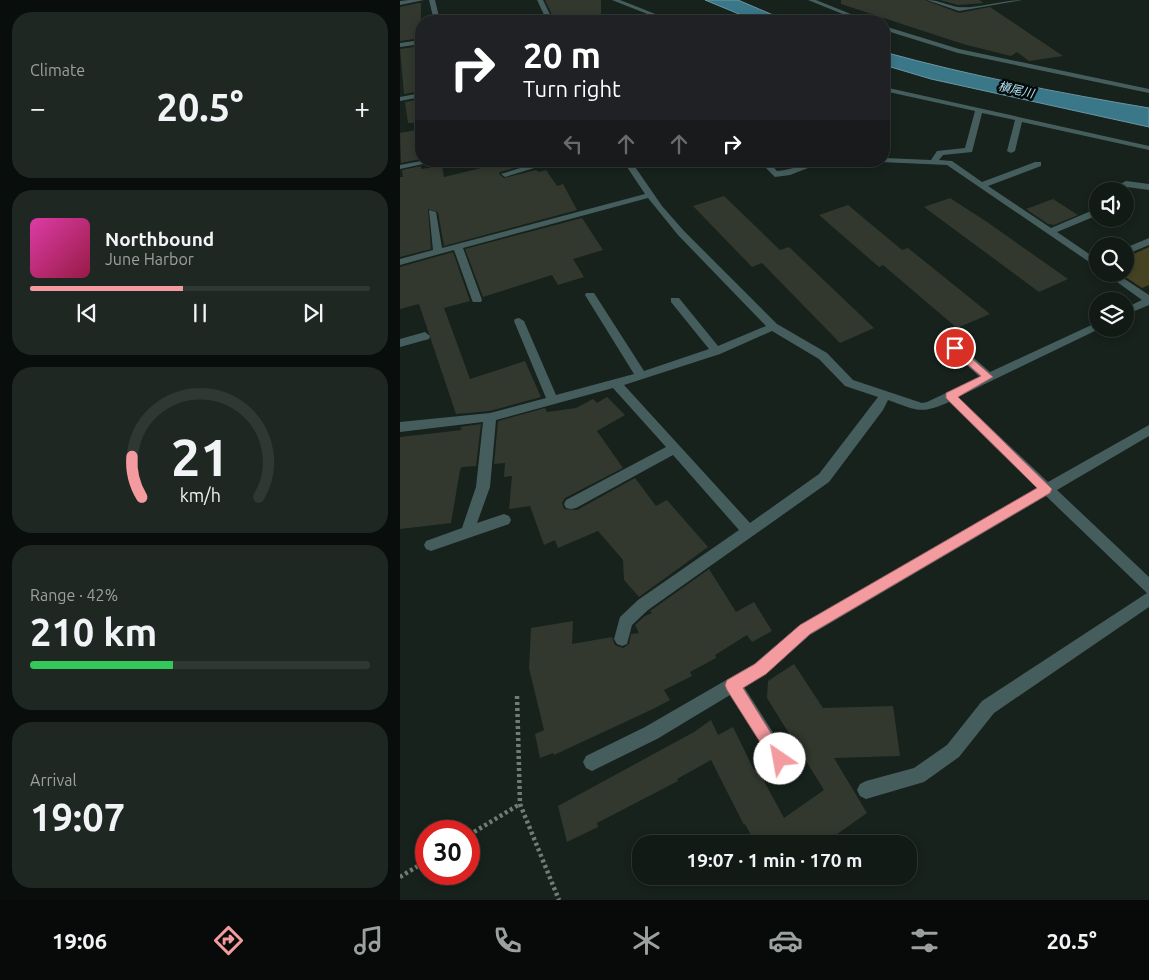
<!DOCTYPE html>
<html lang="en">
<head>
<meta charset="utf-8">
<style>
  :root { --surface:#111a15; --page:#1e2722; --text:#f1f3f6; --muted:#9ca1a0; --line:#303834; --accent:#f49b9f }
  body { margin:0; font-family:Ubuntu,"Noto Sans JP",sans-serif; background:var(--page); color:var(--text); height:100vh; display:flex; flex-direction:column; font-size:19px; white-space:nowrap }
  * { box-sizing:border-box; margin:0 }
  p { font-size:16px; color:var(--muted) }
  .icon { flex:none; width:28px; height:28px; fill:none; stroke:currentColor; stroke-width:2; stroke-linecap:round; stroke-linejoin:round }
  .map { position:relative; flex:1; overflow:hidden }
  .drawer { display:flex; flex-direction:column; gap:12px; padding:12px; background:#090e0c; width:400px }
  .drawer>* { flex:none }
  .hud { position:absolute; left:15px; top:15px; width:475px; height:152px; border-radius:20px; box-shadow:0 2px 8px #0003,0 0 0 1px var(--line); background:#202124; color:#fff; overflow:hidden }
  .tools { position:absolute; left:689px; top:182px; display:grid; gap:10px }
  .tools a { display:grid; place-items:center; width:45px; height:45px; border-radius:50%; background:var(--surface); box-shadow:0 2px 8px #0003,0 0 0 1px var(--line); font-size:25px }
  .speed { position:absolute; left:15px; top:820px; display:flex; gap:10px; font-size:25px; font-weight:700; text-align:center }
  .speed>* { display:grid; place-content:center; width:65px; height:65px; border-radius:50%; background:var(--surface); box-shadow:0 2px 8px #0003,0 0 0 1px var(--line); line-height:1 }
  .speed .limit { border:8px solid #d22; background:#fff; color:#111 }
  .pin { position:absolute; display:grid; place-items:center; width:42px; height:42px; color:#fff; margin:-21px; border:2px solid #fff; border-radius:50%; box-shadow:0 1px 5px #0007 }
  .me { position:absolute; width:55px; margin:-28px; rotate:327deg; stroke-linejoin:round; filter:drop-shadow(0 0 4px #0008) }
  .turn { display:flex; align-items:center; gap:18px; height:105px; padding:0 25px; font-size:22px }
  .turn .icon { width:65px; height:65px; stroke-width:2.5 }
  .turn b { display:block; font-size:35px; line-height:42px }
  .lanes { display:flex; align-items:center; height:48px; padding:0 25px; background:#0003; justify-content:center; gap:25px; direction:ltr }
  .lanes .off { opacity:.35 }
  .big { font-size:38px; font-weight:700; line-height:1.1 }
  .drawer .widget { flex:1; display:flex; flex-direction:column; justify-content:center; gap:8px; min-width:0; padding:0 18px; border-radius:20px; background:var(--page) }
  .drawer .dial { align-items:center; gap:0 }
  .dial svg { height:130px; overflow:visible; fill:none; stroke:var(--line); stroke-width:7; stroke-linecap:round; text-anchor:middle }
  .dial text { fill:var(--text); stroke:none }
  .song { display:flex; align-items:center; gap:15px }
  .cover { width:60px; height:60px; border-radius:8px; background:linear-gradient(135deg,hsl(320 70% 55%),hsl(340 70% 35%)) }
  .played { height:5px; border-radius:2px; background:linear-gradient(90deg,var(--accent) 45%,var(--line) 45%) }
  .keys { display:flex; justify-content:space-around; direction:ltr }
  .heat { display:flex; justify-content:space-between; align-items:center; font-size:28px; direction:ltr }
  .charge { height:8px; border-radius:4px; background:linear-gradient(90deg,#34c759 42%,var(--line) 0) }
  .trip { position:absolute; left:232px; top:835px; width:285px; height:50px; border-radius:20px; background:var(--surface); box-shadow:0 2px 8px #0003,0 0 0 1px var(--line); font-weight:700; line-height:50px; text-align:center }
  .tabs { display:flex; height:80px; justify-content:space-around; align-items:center; background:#070a08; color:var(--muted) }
  .tabs .icon { width:35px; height:35px }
  .tabs .current { color:var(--accent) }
  .tabs b { font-size:22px; color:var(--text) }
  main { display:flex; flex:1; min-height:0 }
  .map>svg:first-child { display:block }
</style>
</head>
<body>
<main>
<section class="drawer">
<div class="widget"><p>Climate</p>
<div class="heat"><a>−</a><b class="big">20.5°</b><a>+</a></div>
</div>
<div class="widget">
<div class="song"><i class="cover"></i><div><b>Northbound</b><p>June Harbor</p></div></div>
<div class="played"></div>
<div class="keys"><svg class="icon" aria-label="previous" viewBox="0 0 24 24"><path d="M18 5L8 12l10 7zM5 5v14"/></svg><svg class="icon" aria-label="pause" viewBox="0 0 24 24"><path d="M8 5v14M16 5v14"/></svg><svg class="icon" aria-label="next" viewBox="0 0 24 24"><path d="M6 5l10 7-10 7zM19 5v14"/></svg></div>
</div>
<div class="widget dial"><svg viewBox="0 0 100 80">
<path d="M14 69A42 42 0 1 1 86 69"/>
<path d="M14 69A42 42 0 0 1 8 44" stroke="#f49b9f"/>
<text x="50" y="56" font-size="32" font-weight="700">21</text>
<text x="50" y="72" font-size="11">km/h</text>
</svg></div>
<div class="widget"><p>Range · 42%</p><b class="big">210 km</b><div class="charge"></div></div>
<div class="widget"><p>Arrival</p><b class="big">19:07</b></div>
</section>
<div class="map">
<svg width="749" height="900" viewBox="0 0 749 900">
  <rect width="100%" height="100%" fill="#17221c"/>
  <polygon fill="#464323" points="749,247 749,285 742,288 721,274 725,274 725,258"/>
  <g fill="#3a7789" stroke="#6a97a2">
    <polygon points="305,0 338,0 387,21 356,21"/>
    <path d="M484 52C571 76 660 93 749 108V127L531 79 484 65Z"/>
  </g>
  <g fill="#32382d">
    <polygon points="145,0 201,0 201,21 155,21"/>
    <polygon points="441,0 525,0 559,13 590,7 663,56 629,61 617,52 611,56 563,44 441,4"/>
    <polygon points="540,0 579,0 584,3 558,5"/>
    <polygon points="18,3 21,3 21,38 0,41 0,7"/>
    <polygon points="21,46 21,91 4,94 0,49"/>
    <polygon points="21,99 21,123 8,123 5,102"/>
    <polygon points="21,129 21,159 1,163 0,133"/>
    <polygon points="110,161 127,161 128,164 100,172 99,174 104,178 136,170 139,172 146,170 157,186 163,184 177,210 44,246 38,212 28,209 31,249 0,257 0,177 3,177 2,170 21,166 21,169 42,166 44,177"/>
    <polygon points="324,196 380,250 389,247 474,328 440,343 362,263 352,267 293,206"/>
    <polygon points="550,198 587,222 668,279 639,292 524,207"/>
    <polygon points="653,199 678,215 654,225 648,224 626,209"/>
    <polygon points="448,205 502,250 508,248 590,314 557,328 483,265 479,267 419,215"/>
    <polygon points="182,218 203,250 173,259 184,277 158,285 152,275 83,297 65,249"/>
    <polygon points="53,252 70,301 44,308 70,379 125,361 141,397 90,411 56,414 19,304 0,309 0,267"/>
    <polygon points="207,397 225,415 197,431 223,468 165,498 162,503 164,509 177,510 235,478 256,506 267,500 308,547 239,597 224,580 223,560 198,531 158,548 155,540 144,545 130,506 109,509 112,476 104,477 105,463 94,464 98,421 145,408 147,412 176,408 193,399 197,403"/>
    <polygon points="81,424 76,466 62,467 60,470 51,523 0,529 0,437 62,430 60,427"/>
    <polygon points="309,569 336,612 354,602 372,631 352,642 347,635 315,655 316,658 290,672 292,676 264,690 270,700 255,708 154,755 153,753 140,758 135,734 144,730 129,668 131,628 173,621 172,644 212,637 215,645 223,648 229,644 231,634 239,633 235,625 245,616 252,613 250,611"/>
    <polygon points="394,664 423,708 493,706 500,756 434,758 467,813 423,844 356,844 345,824 344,825 311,760 277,779 278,781 197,823 198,827 167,842 158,806 294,732 311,720 318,735 333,727 354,770 357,768 384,818 424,790 367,698 368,681"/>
  </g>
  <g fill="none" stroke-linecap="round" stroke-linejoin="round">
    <g stroke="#727c76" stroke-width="4.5" stroke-dasharray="3 3" stroke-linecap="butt">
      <polyline points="117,696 120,804 159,900"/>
      <polyline points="69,835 120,804"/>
      <polyline points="0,877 26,861"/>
    </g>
    <g fill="#455e5d" fill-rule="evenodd">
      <polygon points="9,0 24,0 0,5 0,1"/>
      <polygon points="29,0 35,0 40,21 34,21"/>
      <polygon points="137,0 143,0 153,21 147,21"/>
      <polygon points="212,0 220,0 273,21 265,21"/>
      <polygon points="408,0 416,0 468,21 460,21"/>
      <path d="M527 0C538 0 547 5 558 7 573 9 604 0 622 0L559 11Z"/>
      <polygon points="484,26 559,49 749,89 749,93 558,53 484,30"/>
      <polygon points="21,40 21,44 0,47 0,43"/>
      <polygon points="484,87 749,146 749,150 622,122 615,151 611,153 607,151 615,120 582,113 572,152 543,155 539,160 552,161 582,182 635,162 641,162 641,166 588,186 651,228 698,208 698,215 657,232 698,260 698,268 547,165 481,162 484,161 484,158 531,160 537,151 565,148 575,111 484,91"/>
      <polygon points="21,93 21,97 0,101 0,97"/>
      <polygon points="21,161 37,161 0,169 0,165"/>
      <polygon points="143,161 157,161 105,177 101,174"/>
      <path d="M223 161H231L262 206 284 231 377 324 427 353 453 380 522 403 527 402 580 377 551 351 550 348 551 345H559L590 372 698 322V329H699L558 397 648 482 749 425V436L657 490 749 577V607L594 713 559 757 524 782 466 799 460 796 457 790 460 784 466 781 514 768 547 745 582 701 747 593 646 496 410 635 366 674 344 687 395 767 398 773 395 779 389 782 383 779 330 695 257 739 198 768 192 771 186 768 183 762 186 756 245 727 354 664 400 625 638 488 549 402C520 415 516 410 488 400L483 410 429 482 248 610 232 625 227 644 222 646 217 644 214 639 220 617 238 600 339 530 273 455 176 508 171 509 166 508 164 504 166 500 266 447 213 388 96 420 90 487 77 523 104 514 109 516 111 520 109 524 31 551 26 549 24 545 26 541 62 528 76 487 83 422 0 432V422L90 413 146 398 114 321 115 319 119 318 124 321 156 395 234 374 185 295 186 293H194L244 371 309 349 271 302V298H279L318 346 366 326 278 235 248 198 63 248 82 300 81 302H73L72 300 54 250 0 265V259L33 250 29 210 36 212 42 248 245 194ZM372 331 419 359 445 386 478 397 419 474 350 523 224 385 320 354Z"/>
      <path d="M359 161H368L377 171C394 170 409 161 426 161L390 175 375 177Z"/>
      <polygon points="726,181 749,184 749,190 727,187 717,191 707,191"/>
      <polygon points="749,238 749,245 725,255 725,248"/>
      <polygon points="706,274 717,274 749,295 749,305 725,315 725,308 742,300"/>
      <polygon points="25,332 30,336 29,339 0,347 0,339"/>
    </g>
  </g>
  <polygon fill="#f49b9f" stroke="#9f6567" points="555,344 593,377 558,397 652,489 650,493 410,634 366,674 343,688 387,759 385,764 380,767 374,764 327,690 325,685 327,680 355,664 400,625 637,488 546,398 546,393 581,376 551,350 550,348"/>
  <g text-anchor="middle" stroke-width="5" stroke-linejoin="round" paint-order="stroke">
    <g font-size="12" font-style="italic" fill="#b2e7f9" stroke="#060a08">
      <text transform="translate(616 90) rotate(13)" y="4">槇尾川</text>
    </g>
  </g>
</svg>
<div class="tools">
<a><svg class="icon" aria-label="sound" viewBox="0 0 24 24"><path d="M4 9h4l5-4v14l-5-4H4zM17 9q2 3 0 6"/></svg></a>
<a><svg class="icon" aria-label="search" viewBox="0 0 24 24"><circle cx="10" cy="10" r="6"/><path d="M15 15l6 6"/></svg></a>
<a><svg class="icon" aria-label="layers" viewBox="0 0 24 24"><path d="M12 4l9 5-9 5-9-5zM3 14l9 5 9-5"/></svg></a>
</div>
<div class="speed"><div class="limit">30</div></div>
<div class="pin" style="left:555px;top:348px;background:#d93025"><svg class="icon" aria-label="arrive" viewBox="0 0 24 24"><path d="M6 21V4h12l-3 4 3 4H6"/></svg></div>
<svg class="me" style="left:380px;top:759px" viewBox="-20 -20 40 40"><circle r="19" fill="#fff"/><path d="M0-13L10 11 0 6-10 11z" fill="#f49b9f"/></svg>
<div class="trip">19:07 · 1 min · 170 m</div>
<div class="hud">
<div class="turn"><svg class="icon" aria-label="right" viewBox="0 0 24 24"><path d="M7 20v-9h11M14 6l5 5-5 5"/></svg><div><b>20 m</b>Turn right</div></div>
<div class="lanes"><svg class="icon off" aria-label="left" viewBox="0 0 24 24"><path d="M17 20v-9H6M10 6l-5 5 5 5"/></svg><svg class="icon off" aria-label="ahead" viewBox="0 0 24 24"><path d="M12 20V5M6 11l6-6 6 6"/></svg><svg class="icon off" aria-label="ahead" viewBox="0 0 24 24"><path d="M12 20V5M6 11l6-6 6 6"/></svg><svg class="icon" aria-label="right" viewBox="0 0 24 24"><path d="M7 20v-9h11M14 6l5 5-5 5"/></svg></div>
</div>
</div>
</main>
<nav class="tabs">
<b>19:06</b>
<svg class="icon current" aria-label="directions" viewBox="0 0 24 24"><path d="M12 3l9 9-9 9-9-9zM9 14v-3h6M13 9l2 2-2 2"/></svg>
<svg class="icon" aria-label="music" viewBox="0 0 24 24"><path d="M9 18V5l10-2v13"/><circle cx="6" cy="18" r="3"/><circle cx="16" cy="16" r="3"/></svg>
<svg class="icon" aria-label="phone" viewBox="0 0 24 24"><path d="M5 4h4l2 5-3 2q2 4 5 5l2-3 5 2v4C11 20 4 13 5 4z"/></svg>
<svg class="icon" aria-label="climate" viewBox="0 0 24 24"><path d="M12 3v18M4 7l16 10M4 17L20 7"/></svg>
<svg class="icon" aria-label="car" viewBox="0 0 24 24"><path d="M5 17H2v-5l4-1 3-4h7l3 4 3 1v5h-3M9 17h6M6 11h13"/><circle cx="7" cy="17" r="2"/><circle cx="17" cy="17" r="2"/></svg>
<svg class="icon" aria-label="filters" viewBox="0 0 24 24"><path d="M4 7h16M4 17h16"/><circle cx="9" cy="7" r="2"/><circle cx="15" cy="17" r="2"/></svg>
<b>20.5°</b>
</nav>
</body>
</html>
